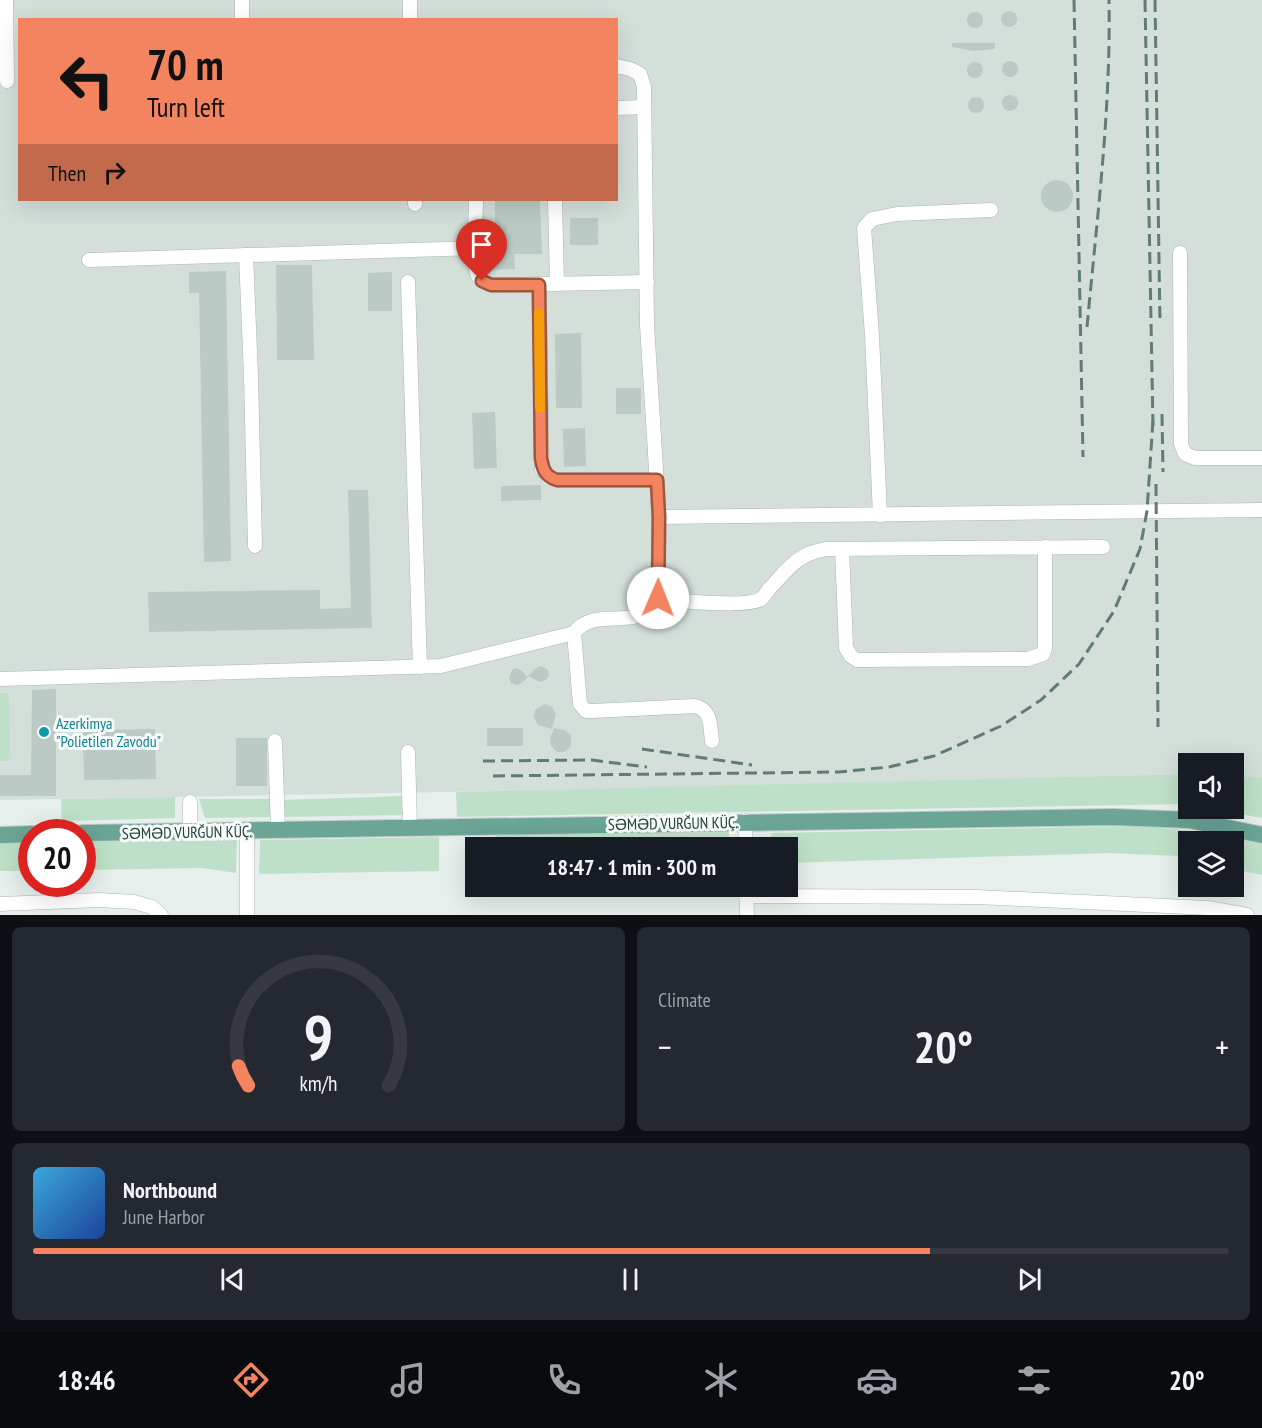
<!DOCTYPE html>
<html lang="en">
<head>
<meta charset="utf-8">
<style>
  :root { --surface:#171b24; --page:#242831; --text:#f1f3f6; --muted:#9ea1a6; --line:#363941; --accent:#f4845f }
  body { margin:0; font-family:"PT Sans Narrow",sans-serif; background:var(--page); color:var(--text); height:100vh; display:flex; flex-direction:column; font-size:22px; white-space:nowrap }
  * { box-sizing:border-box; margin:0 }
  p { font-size:20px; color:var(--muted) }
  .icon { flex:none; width:33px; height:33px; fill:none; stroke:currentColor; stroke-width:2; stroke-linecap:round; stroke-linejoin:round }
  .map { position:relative; height:915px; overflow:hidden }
  .drawer { display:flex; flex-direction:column; gap:12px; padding:12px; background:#0d0f14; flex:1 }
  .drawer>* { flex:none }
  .banner { position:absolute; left:18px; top:18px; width:600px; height:183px; border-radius:0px; box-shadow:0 6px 24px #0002; background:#f4845f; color:#111; overflow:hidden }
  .controls { position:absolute; left:1178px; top:753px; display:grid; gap:12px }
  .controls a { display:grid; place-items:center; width:66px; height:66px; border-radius:0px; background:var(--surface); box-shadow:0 6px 24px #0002; font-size:30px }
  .speed { position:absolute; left:18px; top:819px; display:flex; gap:12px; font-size:30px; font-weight:700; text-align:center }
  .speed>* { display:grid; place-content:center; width:78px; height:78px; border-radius:50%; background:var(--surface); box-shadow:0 6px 24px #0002; line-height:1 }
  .speed .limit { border:9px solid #d22; background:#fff; color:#111 }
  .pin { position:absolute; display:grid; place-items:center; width:51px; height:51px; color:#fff; margin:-62px -26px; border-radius:50% 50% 50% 0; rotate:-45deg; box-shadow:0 0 6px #0007 }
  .pin .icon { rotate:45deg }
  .me { position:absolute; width:66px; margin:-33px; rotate:1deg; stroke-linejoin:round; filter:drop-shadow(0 0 4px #0008) }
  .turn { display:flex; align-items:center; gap:21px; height:126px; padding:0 30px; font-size:27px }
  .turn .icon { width:78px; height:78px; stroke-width:2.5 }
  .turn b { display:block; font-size:42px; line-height:51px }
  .then { display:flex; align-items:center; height:57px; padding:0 30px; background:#0003; gap:12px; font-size:22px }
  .big { font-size:45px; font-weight:800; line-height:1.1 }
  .drawer .card { flex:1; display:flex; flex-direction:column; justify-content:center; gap:9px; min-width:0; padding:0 21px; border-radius:9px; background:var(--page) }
  .drawer .dial { align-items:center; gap:0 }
  .dial svg { height:156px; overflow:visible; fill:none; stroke:var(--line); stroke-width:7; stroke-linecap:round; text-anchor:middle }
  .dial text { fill:var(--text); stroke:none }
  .song { display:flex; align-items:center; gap:18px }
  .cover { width:72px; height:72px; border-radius:9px; background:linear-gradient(135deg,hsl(200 70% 55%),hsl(220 70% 35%)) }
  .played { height:6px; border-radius:3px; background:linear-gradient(90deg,var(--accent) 75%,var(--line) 75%) }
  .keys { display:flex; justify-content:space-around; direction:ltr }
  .heat { display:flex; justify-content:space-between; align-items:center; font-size:33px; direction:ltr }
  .drawer .tiles { flex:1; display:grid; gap:12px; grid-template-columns:1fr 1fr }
  .card:last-child { grid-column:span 2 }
  .trip { position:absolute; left:465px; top:837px; width:333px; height:60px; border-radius:0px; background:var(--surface); box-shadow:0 6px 24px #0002; font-weight:800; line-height:60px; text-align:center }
  .tabs { display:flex; height:96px; justify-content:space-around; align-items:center; background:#090b0e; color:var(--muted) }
  .tabs .icon { width:42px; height:42px }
  .tabs .current { color:var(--accent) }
  .tabs b { font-size:27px; color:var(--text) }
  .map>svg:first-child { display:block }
</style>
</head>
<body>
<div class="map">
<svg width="1262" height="915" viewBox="0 0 1262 915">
  <rect width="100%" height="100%" fill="#e6efeb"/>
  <path fill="#d4dfda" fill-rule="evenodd" d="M0 0H1262V778L1233 775V764H1188V774L670 788 0 800ZM20 20H616V200H20Z"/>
  <g fill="#bfe0c8">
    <polygon points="0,693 9,693 10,761 0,761"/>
    <polygon points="1188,774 1188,804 457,817 456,792"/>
    <polygon points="1233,775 1262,778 1262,818 1211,809 1233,808"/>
    <polygon points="404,796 404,815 282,817 282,800"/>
    <polygon points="175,797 175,818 62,821 61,799"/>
    <polygon points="199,799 272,799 272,817 205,818"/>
    <polygon points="1142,826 1193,831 1262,844 1262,875 1233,869 1233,842 1188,842 1188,858 1179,856 1109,853 788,863 788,848 759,848 773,833"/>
    <polygon points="729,832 729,847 496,847 496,835"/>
    <polygon points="439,837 439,871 259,874 260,840"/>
    <polygon points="237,840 236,873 202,868 83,870 83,842"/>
    <polygon points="25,842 26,856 31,856 31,871 0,871 0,843"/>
  </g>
  <g fill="#bbcac4">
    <circle cx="1009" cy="19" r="8"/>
    <circle cx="975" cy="20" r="8"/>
    <polygon points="952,43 995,43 995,49 973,51 952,47"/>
    <circle cx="1010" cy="69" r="8"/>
    <circle cx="975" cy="70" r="8"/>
    <circle cx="1010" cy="103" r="8"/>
    <circle cx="976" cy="105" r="8"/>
    <circle cx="1057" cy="196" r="16"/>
    <polygon points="495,200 540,200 542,254 514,254 515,269 486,270 485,230 495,230"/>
    <rect x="570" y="218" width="28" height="27"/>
    <polygon points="276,265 312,265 314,360 277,360"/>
    <polygon points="226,271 231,561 204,562 199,293 189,293 189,272"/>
    <polygon points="392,272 392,311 368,311 368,273"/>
    <polygon points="581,333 582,408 556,408 555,334"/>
    <rect x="616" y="388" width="25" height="26"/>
    <polygon points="495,412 497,468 474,469 472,413"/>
    <polygon points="585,428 586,466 564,467 563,429"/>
    <polygon points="541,485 541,500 501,501 501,486"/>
    <polygon points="348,490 368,490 372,628 149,632 148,592 320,590 320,609 351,608"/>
    <polygon points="541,666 548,670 549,675 546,680 540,682 528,676 536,668"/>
    <polygon points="517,668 522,671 528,677 522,683 517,685 511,683 509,678 512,670"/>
    <polygon points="56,689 56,796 0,796 0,775 31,775 32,690"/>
    <polygon points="545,704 552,707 556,714 552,729 538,725 534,717 535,710"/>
    <rect x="487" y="728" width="36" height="18"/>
    <polygon points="554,728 565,730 571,735 571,746 565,752 557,752 551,746 550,738"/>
    <polygon points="155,729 156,779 84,780 83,730"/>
    <rect x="236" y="738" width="31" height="48"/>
  </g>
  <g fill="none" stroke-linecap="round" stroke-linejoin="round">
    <g stroke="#a8b8b2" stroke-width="15">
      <g id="minor">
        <polyline points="6,0 7,81"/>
        <polyline points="242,0 242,20"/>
        <polyline points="410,0 410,20"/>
        <polyline points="616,66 630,69 640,74 644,87 647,325 659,517"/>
        <polyline points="616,108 644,107"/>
        <polyline points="415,200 415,204"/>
        <path d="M476 200C476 216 472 259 477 273 479 280 485 282 491 285L647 282"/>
        <polyline points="555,200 557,284"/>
        <polyline points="1180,253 1181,444 1185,454 1195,458 1262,458"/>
        <polyline points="246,255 251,376 255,546"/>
        <polyline points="89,260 476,248"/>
        <polyline points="408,282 420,667"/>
        <polyline points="539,285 542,469 548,477 557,480 657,480"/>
        <polyline points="880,515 872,335 864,228 872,219 897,214 991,210"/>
        <polyline points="842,549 846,648 851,656 857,660 1028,659 1043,654 1045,648 1045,547"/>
        <path d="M658 598C676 601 747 608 761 599 764 597 767 591 770 588 789 568 797 554 826 549L1103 547"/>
        <polyline points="0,679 441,666 574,633"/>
        <polyline points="275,741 278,830"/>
        <path d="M712 741C710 726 712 710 695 706L592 711H586L580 704 574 633C589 612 616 622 638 616 644 614 650 610 655 606L658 598 659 517 1262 510"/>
        <polyline points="408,752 410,828"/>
        <polyline points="190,802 190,831"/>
        <polyline points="745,821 746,848"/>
        <polyline points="247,831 247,915"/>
        <polyline points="746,886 747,915"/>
        <polyline points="746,896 977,897 1208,908 1247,915"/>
        <polyline points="0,904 99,900 134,902 152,907 161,915"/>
      </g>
    </g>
    <g stroke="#c2cac8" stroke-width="18">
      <g id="major">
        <polyline points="82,833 1114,817 1189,820 1262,835"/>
        <polyline points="0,835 32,834"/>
      </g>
    </g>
    <use href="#minor" stroke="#fff" stroke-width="14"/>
    <use href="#major" stroke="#6aa596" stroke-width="16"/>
    <g stroke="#5f7d75" stroke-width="3" stroke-dasharray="12 6" stroke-linecap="butt">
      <polyline points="1074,0 1083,457"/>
      <polyline points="1145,0 1153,427"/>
      <polyline points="1155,0 1160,324"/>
      <path d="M1087 327C1097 218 1111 109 1109 0"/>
      <polyline points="1162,414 1163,472"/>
      <polyline points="1156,484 1158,727"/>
      <polyline points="642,749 752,765"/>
      <polyline points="483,761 592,760 647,767"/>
      <polyline points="493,776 839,772 889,767 934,756 1001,726 1041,700 1079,664 1114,611 1140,549 1147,511 1153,420"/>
    </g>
  </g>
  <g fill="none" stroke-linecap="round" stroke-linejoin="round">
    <g stroke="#9f563e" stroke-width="15">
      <path id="route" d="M482 281 491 285H539L541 458C543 470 545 476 557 480H657L659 517 658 598"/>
    </g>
    <use href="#route" stroke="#f4845f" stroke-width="10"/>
    <polyline stroke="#f59e0b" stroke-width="10" points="539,313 540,408"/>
  </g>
  <circle fill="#0f9aa8" stroke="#f7fbf9" stroke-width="2" cx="44" cy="732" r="6"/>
  <g text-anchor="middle" stroke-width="6" stroke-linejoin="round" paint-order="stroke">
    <g font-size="16" fill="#0d838f" stroke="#f7fbf9" text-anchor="start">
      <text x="56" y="729">Azerkimya<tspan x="56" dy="18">"Polietilen Zavodu"</tspan></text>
    </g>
    <g font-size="16" fill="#24423a" stroke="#f7fbf9">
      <text transform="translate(673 823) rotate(-1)" y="6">SƏMƏD VURĞUN KÜÇ.</text>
      <text transform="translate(187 832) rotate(-1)" y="6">SƏMƏD VURĞUN KÜÇ.</text>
    </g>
  </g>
</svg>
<div class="controls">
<a><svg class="icon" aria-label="sound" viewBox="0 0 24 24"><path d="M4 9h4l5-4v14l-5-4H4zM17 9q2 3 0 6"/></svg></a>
<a><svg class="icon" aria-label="layers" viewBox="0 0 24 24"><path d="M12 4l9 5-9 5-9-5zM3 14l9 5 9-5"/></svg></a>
</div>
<div class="speed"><div class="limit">20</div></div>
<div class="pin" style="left:482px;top:281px;background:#d93025"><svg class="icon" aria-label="arrive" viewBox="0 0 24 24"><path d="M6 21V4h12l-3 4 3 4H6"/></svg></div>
<svg class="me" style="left:658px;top:598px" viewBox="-20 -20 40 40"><circle r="19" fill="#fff"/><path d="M0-13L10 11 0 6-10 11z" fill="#f4845f"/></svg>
<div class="trip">18:47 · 1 min · 300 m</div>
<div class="banner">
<div class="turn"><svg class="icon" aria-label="left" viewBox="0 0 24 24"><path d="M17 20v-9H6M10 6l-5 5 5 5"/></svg><div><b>70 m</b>Turn left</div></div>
<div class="then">Then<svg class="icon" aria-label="right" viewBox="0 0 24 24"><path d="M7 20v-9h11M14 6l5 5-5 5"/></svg></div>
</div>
</div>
<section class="drawer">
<div class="tiles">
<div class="card dial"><svg viewBox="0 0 100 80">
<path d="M14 69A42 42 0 1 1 86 69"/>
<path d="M14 69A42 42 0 0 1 9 59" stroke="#f4845f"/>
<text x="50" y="56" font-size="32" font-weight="700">9</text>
<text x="50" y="72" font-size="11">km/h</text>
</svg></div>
<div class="card"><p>Climate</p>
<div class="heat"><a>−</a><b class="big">20°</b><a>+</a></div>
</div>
<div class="card">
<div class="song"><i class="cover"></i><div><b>Northbound</b><p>June Harbor</p></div></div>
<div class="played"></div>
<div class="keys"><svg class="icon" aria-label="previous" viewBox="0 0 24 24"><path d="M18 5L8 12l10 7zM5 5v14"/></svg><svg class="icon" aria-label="pause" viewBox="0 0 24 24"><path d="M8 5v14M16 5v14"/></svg><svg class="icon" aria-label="next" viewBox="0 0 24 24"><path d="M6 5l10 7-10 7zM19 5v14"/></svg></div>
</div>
</div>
</section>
<nav class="tabs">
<b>18:46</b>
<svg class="icon current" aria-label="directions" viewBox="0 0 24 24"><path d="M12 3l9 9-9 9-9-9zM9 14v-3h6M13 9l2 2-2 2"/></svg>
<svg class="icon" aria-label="music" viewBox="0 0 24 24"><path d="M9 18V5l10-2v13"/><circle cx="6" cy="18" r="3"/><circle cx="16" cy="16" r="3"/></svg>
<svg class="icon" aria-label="phone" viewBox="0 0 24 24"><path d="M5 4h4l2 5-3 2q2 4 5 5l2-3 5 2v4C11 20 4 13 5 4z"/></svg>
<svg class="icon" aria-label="climate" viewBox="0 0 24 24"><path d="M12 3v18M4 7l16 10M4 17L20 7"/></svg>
<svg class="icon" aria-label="car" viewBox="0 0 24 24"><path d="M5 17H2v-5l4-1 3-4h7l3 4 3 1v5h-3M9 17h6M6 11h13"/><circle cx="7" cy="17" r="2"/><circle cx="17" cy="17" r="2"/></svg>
<svg class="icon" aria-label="filters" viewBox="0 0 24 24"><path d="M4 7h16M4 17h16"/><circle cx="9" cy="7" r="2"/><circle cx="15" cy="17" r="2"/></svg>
<b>20°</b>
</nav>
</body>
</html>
